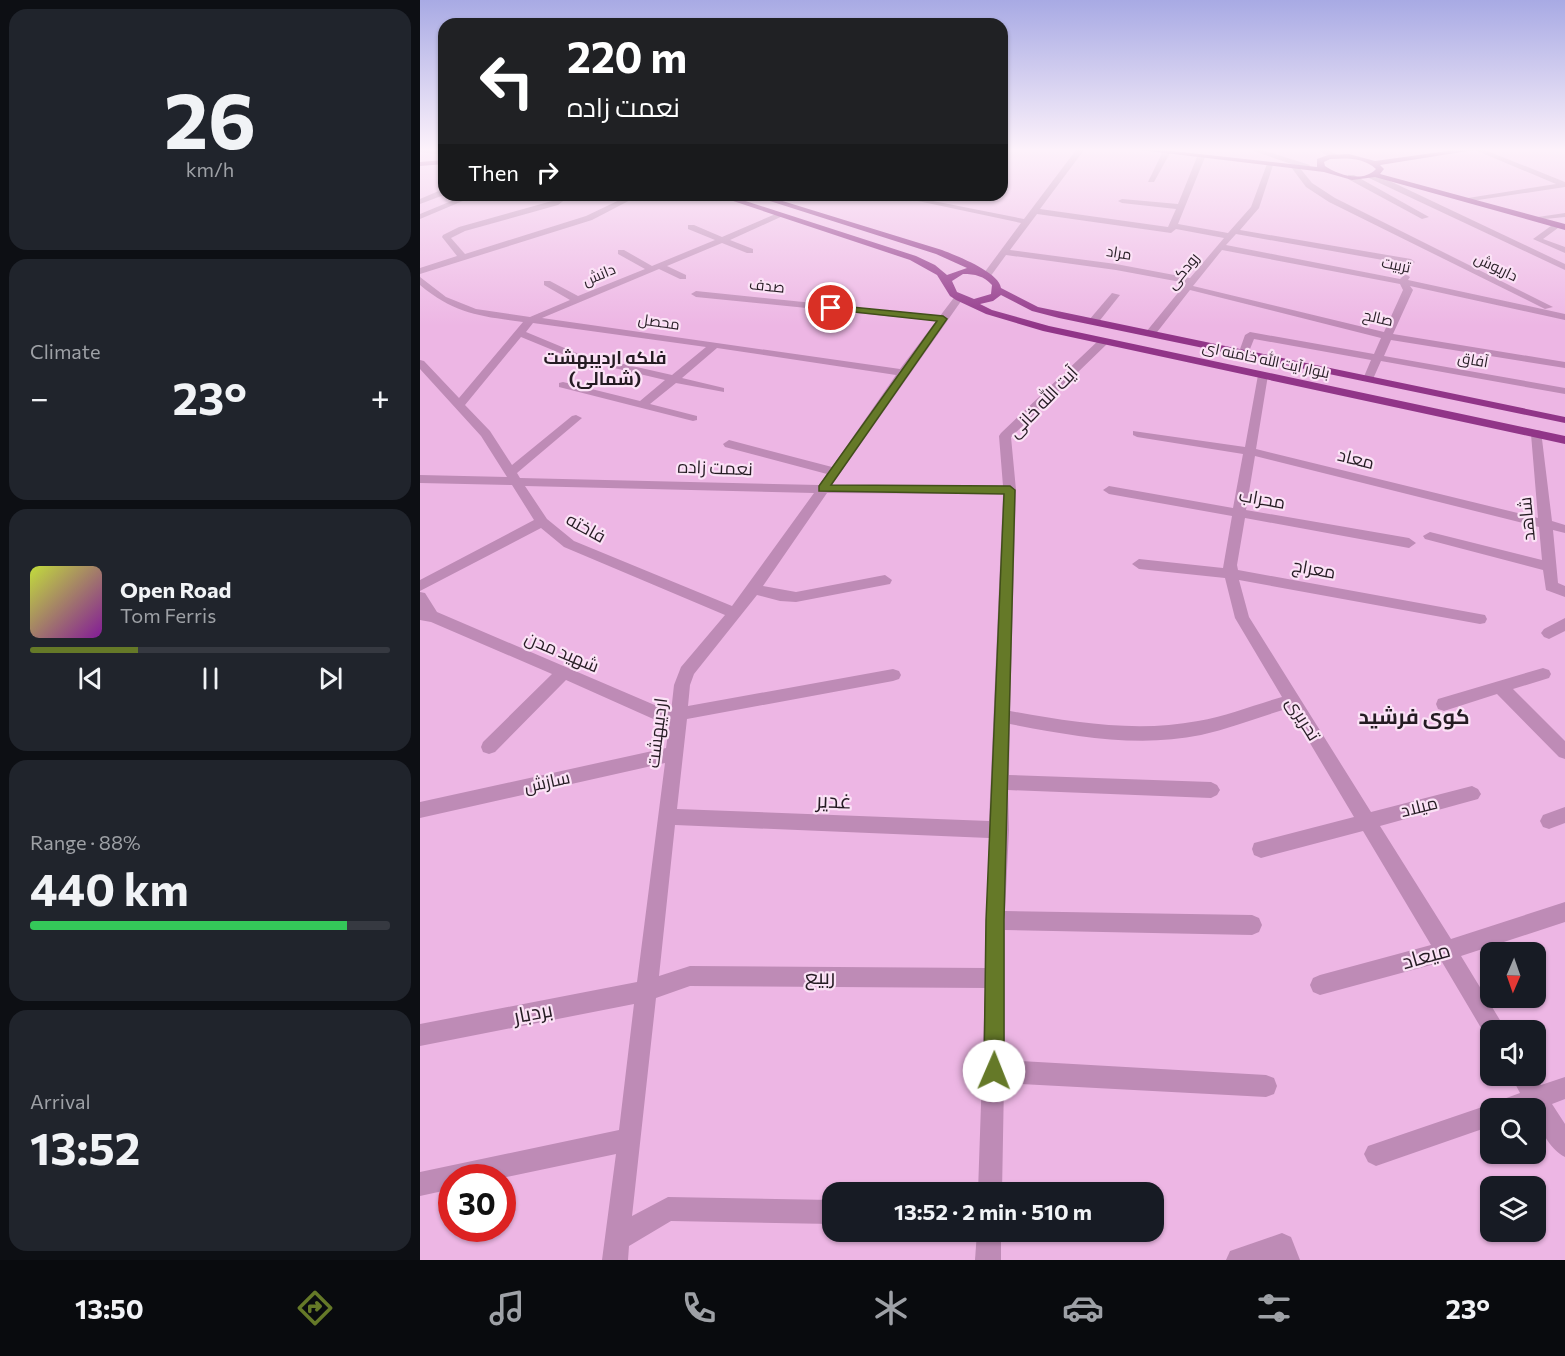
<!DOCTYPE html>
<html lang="en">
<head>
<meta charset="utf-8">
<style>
  :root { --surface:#171b24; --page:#20242c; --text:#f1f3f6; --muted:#9ea1a6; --line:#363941; --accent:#657928 }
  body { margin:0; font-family:Commissioner,Cairo,sans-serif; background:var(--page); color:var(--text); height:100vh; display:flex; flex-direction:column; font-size:22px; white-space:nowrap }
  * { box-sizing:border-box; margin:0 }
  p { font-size:20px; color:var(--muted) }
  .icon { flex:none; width:33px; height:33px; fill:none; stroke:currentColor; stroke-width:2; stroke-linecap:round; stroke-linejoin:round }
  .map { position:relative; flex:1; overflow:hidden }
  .details { display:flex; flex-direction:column; gap:9px; padding:9px; background:#0d0f14; width:420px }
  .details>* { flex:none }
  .hud { position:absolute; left:18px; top:18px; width:570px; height:183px; border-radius:18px; box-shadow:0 2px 4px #0004; background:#202124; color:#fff; overflow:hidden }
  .needle { width:39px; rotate:182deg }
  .buttons { position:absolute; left:1060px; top:942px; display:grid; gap:12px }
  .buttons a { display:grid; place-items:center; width:66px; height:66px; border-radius:12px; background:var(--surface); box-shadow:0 2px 4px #0004; font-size:30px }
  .speed { position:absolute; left:18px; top:1164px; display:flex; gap:12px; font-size:30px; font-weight:700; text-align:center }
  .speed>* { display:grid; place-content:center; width:78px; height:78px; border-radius:50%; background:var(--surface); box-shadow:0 2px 4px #0004; line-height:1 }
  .speed .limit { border:9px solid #d22; background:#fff; color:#111 }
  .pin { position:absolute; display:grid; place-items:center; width:51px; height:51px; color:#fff; margin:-26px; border:3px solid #fff; border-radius:50%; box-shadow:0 2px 6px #0007 }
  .me { position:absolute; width:66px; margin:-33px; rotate:1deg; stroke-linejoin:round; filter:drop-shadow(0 0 4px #0008) }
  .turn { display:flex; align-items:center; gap:21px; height:126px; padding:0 30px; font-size:27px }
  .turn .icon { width:78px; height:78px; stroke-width:2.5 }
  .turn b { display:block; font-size:42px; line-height:51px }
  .then { display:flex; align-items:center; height:57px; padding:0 30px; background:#0003; gap:12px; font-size:22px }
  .big { font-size:45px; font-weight:700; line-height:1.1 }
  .details .card { flex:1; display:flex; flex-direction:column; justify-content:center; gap:9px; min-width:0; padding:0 21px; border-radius:18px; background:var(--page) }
  .details .dial { align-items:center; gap:0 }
  .dial b { font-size:78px; line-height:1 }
  .song { display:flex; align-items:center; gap:18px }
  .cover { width:72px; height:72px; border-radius:9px; background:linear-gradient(135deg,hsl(70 70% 55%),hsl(290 70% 35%)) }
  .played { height:6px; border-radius:3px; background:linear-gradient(90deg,var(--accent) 30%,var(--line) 30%) }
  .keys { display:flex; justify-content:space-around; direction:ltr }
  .heat { display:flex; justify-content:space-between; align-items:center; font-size:33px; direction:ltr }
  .charge { height:9px; border-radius:4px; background:linear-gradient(90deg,#34c759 88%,var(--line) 0) }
  .trip { position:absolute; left:402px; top:1182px; width:342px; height:60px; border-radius:18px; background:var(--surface); box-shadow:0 2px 4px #0004; font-weight:700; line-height:60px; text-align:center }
  .dock { display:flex; height:96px; justify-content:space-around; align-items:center; background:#090b0e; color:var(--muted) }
  .dock .icon { width:42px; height:42px }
  .dock .selected { color:var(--accent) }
  .dock b { font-size:27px; color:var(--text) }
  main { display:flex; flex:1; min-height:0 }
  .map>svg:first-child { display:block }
</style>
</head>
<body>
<main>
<section class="details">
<div class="card dial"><b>26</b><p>km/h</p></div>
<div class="card"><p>Climate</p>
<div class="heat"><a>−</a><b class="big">23°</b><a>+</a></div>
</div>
<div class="card">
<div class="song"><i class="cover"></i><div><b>Open Road</b><p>Tom Ferris</p></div></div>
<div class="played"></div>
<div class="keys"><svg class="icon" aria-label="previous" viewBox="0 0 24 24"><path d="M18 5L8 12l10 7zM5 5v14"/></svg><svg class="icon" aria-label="pause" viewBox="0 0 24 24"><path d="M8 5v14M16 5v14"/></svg><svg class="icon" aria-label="next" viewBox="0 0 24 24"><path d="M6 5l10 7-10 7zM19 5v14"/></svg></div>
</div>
<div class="card"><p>Range · 88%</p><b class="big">440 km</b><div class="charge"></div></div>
<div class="card"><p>Arrival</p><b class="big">13:52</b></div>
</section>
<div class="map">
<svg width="1145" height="1260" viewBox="0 0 1145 1260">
  <rect width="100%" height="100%" fill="#fbe2f6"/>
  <path fill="#edb6e4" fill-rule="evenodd" d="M0 150H24V195H582V150H1145V1260H0ZM1071 952H1116V998H1071ZM1071 1030H1116V1076H1071ZM1071 1108H1116V1154H1071ZM32 1178H82V1228H32ZM1071 1186H1116V1232H1071ZM412 1192H734V1232H412Z"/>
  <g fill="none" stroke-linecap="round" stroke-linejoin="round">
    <g fill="#be8bb6" fill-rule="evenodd">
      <polygon points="0,150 24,151 24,155 0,152"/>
      <path d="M656 150H664L620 209 748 227 756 209 702 203 698 201 702 199 758 204 777 157 781 155 785 157 758 224 808 233 831 207 847 164 854 162 839 208 820 230 991 259 995 262 991 265 816 234 806 245 980 279 985 274 990 277 988 280 1145 314V320L990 286 993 290 973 334 1145 362V368L971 340 964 356 1145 388V394L961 361 953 379 948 382 943 379 951 360 834 339 828 354H820L819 352 825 335 830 332 954 354 961 338 770 290 734 336H726V332L766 283 696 270 586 255 570 277H564V273L601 223 498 201 505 195H514L508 200 604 219ZM617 214 751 233 756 229 804 238 770 278 696 264 590 250ZM802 250 980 284 983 290 964 332 773 286Z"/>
      <polygon points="831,150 842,150 890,165 887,169 879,167 892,183 915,198 1133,307 1125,309 909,202 886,187 871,167 874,165"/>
      <polygon points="898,150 908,150 919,156 912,158"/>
      <polygon points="1055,150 1065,150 1145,182 1145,187 1045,202 1044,200 1048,198 1136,184"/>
      <polygon points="743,151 750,153 734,182 728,182"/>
      <polygon points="949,174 955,174 1145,264 1145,270 949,178"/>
      <polygon points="928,175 934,175 1009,217 1002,219 928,179"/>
      <polygon points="21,190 24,190 24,195 0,204 0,199"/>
      <polygon points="46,195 57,195 0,219 0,214"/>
      <polygon points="142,195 151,195 138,205 45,231 31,238 45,254 166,216 210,195 220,195 172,220 0,274 0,268 37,256 22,237 23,235 39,227 132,201"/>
      <path d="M358 213 365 215 310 240 333 249V253H327L302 243 247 266 266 275V279H260L239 269 122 318 480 369 516 321 276 297 271 294 276 291 520 316 536 295H542L544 297 412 485 583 486 579 436 581 433 680 339H688V343L591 437 596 490 590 711C652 722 715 733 778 721 807 716 834 705 862 697L815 618 805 578 719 569 712 564 719 559 803 568 812 516 689 494 683 490 689 486 813 508 823 454 717 437 713 435V431L825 447 838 375 843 372 848 375 836 449 1118 518 1111 434 1117 430 1121 431 1132 521 1145 525V533L1133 530 1138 583 1145 586V597L1126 590 1123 570 1005 539 1003 536 1010 532 1122 560 1119 527 835 456 826 510 989 538 996 543 989 548 825 518 817 565 818 570 1065 615 1067 619 1065 623 1060 624 819 580 829 617 951 812 1052 786 1058 789 1061 794 1058 799 960 826 1031 939 1145 902V922L1041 956 1086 1030H1071V1039L1067 1038 1022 962 900 995 893 992 890 985 893 978 900 975 1011 945 943 831 841 858 834 855 832 849 834 843 934 817 869 708C840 717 811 728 781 735 718 748 652 736 590 724L589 775 791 782 797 785 800 790 797 795 791 798 588 790 589 830 585 911 832 915 839 918 842 925 839 932 832 935 585 930V1060L846 1075 854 1078 857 1086 854 1094 846 1097 584 1083 582 1192H558L565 988 270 986 236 998 212 1216 248 1197 412 1200V1224L251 1221 209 1246 208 1260H182L196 1154 82 1178H32V1189L0 1196V1172L199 1130 214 1004 0 1046V1024L217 982 245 763 0 818V802L246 748 249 726 146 680 75 752 69 754 63 752 61 747 63 742 132 674 11 622 0 620V592L5 593 17 612 251 712 254 685 261 667 305 615 144 547 121 528 0 591V580L114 520 92 485 0 483V475L87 477 61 436 0 369V360L4 361 39 398 103 322C59 316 35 314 0 285V277L26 297 56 309 110 317 150 300 124 285V281H130L158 296 225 269 198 254V250H204L232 266 295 240 268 229V225H274L302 237ZM113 323 286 347 252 375 159 354 106 332ZM101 337 152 358 245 380 220 401 143 382 139 383V387L273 421 277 420V416L230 404 256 383 304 392V388L262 378 297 348 476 375 412 467 309 440 303 444 305 447 407 474 399 485 100 478 97 473 162 418 156 415 152 416 92 465 70 431 45 405ZM105 486 394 493 312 606 154 541 127 519ZM407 493 583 494 569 821 257 809 267 719 473 681 479 679 481 675 479 671 473 669 268 706 270 685 274 674 337 595 360 601 376 602 470 584 472 580 465 575 376 592 343 586ZM255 825 569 838 566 968 270 966 239 976Z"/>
      <polygon points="1145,213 1145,217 1115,220 1111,218"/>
      <polygon points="1135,223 1142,225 1123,239 1145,247 1145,253 1113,239"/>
      <polygon points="692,293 700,295 677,324 669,324 669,320"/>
      <polygon points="1145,618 1145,631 1129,639 1124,637 1121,633 1124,629"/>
      <polygon points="1123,668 1129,670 1131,674 1129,678 1093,689 1145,741 1145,759 1139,757 1077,694 1024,711 1018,709 1016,704 1018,699"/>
      <polygon points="1145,807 1145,823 1129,829 1123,827 1120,821 1123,815"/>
      <path d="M1091 1076H1115L1121 1085 1145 1077V1099L1132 1104 1145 1124V1157C1130 1150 1116 1125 1116 1108H1071V1126L956 1166 948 1162 944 1154 948 1146 1071 1104 1078 1107 1081 1100 1100 1093Z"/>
      <polygon points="557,1232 581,1232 581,1260 555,1260"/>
      <polygon points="862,1233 871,1237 880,1260 806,1260 810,1251"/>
    </g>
    <g fill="#913588" fill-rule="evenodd">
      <path d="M720 150H743L897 167V159L908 155 929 154 955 161 1035 150H1054L960 165 964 169 960 174 1145 224V230L955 177 932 180 904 172ZM910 159C926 158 943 157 956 169 943 183 918 175 905 166L904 162Z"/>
      <polygon points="24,160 24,164 0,166 0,162"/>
      <path d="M295 195H307L496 256 515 265 527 275 547 268 516 254 331 195H343L522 250C537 256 579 272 581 288L618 307 1145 417V423L639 318 612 311 581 295 573 301 560 304 572 310 629 326 1145 436V444L623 331 566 314 536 300 530 296 517 275 490 260ZM543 274C555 274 564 276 572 285L571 294 554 299 537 292 532 281Z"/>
    </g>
  </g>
  <linearGradient id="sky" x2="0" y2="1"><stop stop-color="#a8aae4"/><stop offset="0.46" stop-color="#fdf2fb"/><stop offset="1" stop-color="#fdf2fb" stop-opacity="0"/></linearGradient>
  <rect width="1145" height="326" fill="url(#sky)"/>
  <polygon fill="#657928" stroke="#424f1a" stroke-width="1.5" points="411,305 523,316 527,319 411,485 590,486 595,490 584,920 584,1071 581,1078 574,1081 567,1078 564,1071 566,920 584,494 399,491 399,486 517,321 407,309 406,308"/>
  <g text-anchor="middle" stroke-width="4.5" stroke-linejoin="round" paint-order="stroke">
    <g font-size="15" fill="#251c23" stroke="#fbe2f6">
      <text transform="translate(699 253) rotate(9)" y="5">مراد</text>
      <text transform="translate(976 265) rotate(11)" y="5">تربیت</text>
      <text transform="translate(1076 267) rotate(26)" y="5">داریوش</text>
      <text transform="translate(763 271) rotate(-51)" y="5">رودکی</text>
      <text transform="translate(179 275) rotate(-23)" y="5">دانش</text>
      <text transform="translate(347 286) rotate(6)" y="5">صدف</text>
      <text transform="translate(958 318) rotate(13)" y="5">صالح</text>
      <text transform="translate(239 322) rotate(8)" y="5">محصل</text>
      <text transform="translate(846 360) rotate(12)" y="5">بلوار آیت الله خامنه ای</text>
      <text transform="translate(1053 360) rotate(10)" y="5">آفاق</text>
    </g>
    <g font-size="18" font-weight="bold" fill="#251c23" stroke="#fbe2f6">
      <text x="185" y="364">فلکه اردیبهشت<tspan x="185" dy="21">(شمالی)</tspan></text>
    </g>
    <g font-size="18" fill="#251c23" stroke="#fbe2f6">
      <text transform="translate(623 402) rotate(-46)" y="6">آیت الله خانی</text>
      <text transform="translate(936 459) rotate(14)" y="6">معاد</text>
      <text transform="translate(295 468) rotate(2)" y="6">نعمت زاده</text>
      <text transform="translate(842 499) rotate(10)" y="6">محراب</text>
      <text transform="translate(1107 519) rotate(-95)" y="6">شاهد</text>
      <text transform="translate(166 528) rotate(29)" y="6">فاخته</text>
      <text transform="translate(894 569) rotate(10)" y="6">معراج</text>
      <text transform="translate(142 652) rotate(23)" y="6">شهید مدن</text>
      <text transform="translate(883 719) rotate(58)" y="6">تحریری</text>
      <text transform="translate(237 733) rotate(-83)" y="6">اردیبهشت</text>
      <text transform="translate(127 782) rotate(-12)" y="6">سازش</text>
      <text transform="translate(999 807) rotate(-14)" y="6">میلاد</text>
    </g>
    <g font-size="21" font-weight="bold" fill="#251c23" stroke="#fbe2f6">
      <text x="994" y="724">کوی فرشید</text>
    </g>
    <g font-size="21" fill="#251c23" stroke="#fbe2f6">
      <text transform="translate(414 801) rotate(2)" y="7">غدیر</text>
      <text transform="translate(1006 956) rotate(-16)" y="7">میعاد</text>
      <text x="400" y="984">ربیع</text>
      <text transform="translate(113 1013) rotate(-11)" y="7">بردبار</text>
    </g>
  </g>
</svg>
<div class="buttons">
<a><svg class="needle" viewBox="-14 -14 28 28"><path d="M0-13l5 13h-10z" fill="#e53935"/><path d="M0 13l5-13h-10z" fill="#9ea1a6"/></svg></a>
<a><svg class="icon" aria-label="sound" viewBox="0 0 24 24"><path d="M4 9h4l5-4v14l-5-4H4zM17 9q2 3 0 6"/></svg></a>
<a><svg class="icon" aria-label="search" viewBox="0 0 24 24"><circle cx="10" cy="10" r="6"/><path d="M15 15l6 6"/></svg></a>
<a><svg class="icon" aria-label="layers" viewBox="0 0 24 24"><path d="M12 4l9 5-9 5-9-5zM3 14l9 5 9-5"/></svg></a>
</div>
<div class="speed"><div class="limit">30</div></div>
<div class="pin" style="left:411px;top:308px;background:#d93025"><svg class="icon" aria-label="arrive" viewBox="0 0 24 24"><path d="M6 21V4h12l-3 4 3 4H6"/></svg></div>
<svg class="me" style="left:574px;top:1071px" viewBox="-20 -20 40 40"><circle r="19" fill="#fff"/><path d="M0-13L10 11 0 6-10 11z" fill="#657928"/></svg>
<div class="trip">13:52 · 2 min · 510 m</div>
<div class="hud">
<div class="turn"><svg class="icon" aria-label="left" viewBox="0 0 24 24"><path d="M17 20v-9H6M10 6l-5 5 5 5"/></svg><div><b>220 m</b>نعمت زاده</div></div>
<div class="then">Then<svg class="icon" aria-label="right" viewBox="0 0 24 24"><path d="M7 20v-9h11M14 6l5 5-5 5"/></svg></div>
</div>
</div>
</main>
<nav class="dock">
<b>13:50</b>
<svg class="icon selected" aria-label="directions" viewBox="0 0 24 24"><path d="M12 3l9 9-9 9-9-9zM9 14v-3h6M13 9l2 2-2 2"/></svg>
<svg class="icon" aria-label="music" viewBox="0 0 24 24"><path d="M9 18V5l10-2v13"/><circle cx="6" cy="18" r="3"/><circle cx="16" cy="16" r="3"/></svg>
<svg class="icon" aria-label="phone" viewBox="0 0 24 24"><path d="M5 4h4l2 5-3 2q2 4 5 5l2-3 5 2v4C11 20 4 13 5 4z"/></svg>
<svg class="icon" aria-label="climate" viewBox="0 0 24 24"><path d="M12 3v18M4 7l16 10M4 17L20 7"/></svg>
<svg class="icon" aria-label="car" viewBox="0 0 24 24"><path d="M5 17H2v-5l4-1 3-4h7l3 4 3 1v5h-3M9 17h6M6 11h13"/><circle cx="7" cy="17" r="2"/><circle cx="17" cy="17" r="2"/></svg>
<svg class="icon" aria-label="filters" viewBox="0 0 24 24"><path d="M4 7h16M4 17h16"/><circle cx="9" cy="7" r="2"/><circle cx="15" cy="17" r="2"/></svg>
<b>23°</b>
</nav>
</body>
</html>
